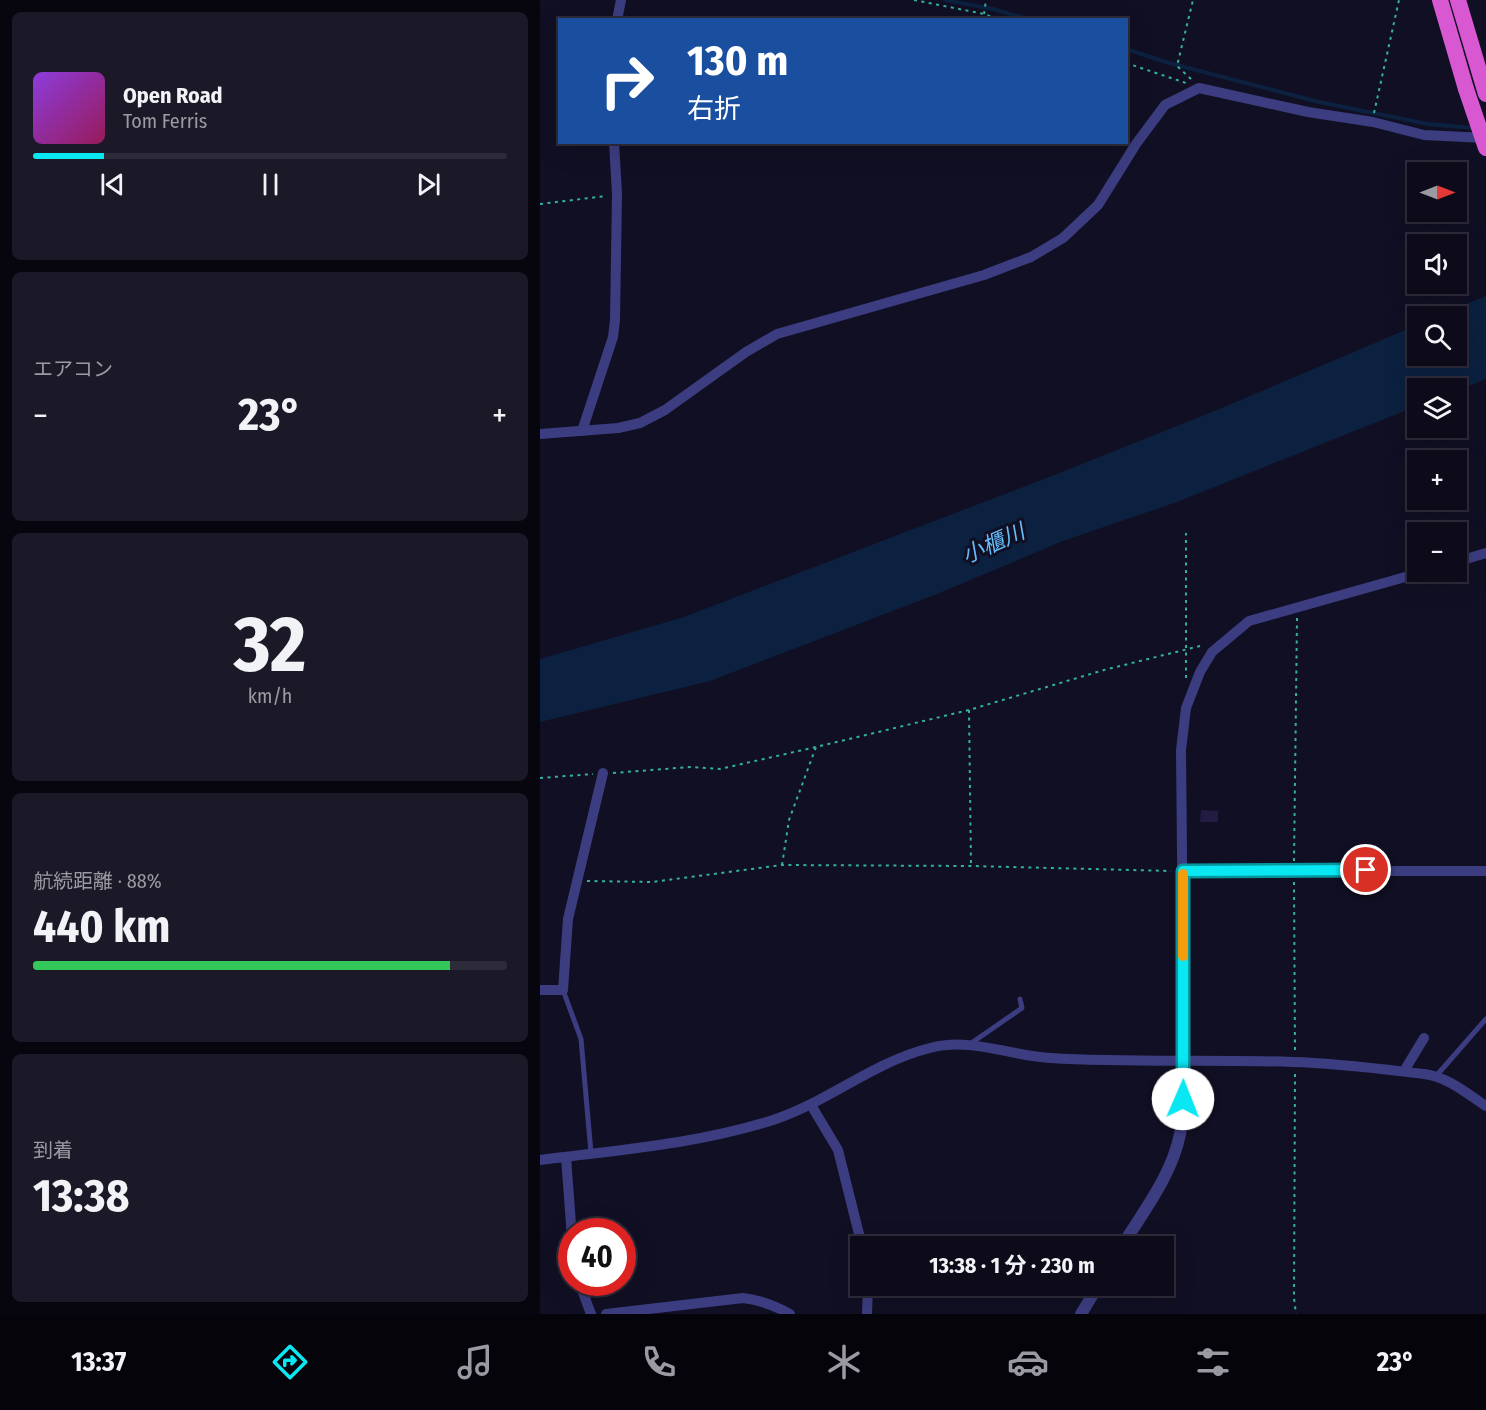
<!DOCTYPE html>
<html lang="ja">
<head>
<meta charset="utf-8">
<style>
  :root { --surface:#0d0b1a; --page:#1b1927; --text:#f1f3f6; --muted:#9a9ba2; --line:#2d2b39; --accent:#09e7f3 }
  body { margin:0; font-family:"Fira Sans Condensed","Noto Sans JP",sans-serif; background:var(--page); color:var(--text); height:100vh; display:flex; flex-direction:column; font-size:22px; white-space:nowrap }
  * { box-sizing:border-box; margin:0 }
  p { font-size:20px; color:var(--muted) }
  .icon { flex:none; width:33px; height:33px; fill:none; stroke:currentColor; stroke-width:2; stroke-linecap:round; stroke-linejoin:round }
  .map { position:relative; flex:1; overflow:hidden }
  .panel { display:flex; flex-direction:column; gap:12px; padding:12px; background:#07060e; width:540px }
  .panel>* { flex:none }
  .top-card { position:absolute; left:18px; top:18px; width:570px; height:126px; border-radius:0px; box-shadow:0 6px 24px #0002,0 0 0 2px var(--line); background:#1a4fa0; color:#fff; overflow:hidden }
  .needle { width:39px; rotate:90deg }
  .tools { position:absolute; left:867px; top:162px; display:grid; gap:12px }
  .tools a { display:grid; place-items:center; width:60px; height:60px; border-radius:0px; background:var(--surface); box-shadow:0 6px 24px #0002,0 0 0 2px var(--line); font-size:30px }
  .speed { position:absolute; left:18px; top:1218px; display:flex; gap:12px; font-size:30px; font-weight:700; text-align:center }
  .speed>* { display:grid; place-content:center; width:78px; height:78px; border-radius:50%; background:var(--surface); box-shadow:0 6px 24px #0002,0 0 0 2px var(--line); line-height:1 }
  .speed .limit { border:9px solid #d22; background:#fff; color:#111 }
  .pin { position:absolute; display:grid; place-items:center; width:51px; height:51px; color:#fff; margin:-26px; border:3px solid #fff; border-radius:50%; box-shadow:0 2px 6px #0007 }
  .me { position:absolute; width:66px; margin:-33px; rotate:1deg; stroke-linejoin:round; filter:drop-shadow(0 0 4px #0008) }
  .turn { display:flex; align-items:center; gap:21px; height:126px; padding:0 30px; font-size:27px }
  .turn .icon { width:78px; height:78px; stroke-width:2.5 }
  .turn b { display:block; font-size:42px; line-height:51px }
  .big { font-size:45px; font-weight:700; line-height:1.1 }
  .panel .card { flex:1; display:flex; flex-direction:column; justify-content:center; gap:9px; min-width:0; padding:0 21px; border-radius:9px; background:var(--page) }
  .panel .dial { align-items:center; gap:0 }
  .dial b { font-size:78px; line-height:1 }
  .song { display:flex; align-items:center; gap:18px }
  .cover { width:72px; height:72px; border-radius:9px; background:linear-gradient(135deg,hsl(270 70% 55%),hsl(330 70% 35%)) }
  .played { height:6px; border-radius:3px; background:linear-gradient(90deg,var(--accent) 15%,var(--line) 15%) }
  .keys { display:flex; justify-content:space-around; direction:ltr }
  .heat { display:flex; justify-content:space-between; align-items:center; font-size:33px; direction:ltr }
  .charge { height:9px; border-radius:4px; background:linear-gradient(90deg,#34c759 88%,var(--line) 0) }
  .trip { position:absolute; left:310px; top:1236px; width:324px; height:60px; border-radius:0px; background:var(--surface); box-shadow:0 6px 24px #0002,0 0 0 2px var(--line); font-weight:700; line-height:60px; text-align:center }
  .tabs { display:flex; height:96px; justify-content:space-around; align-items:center; background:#05040a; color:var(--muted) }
  .tabs .icon { width:42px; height:42px }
  .tabs .active { color:var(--accent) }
  .tabs b { font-size:27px; color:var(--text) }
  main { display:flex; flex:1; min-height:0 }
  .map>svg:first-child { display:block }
</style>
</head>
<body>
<main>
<section class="panel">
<div class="card">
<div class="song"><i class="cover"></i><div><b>Open Road</b><p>Tom Ferris</p></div></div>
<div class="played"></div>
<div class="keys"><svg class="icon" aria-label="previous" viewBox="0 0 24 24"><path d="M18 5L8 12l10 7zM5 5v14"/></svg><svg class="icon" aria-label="pause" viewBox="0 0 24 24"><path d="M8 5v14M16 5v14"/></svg><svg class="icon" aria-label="next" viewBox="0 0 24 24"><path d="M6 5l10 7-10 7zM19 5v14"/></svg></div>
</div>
<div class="card"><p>エアコン</p>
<div class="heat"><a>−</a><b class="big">23°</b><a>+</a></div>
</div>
<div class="card dial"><b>32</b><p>km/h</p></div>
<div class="card"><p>航続距離 · 88%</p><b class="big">440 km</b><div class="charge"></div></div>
<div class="card"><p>到着</p><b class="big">13:38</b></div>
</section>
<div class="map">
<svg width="946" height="1314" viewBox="0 0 946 1314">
  <rect width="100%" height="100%" fill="#110f23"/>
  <polygon fill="#0c213f" points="946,296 946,379 917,391 916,388 878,388 877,406 637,502 523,541 397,594 170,681 0,722 0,659 144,617 522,472 677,410 877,325 878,356 916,356 916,316 897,316"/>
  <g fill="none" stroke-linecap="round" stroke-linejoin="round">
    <g stroke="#0c213f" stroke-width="4">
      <polyline points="405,0 453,9 491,20"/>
      <polyline points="586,49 629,63 779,102 888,124 933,128"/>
    </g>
  </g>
  <polygon fill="#221c43" points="661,810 678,811 678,822 660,822"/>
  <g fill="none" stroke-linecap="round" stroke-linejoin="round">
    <g stroke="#33b1a3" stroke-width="2" stroke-dasharray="3 4.5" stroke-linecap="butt">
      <polyline points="374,0 444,14 460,20"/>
      <polyline points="444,14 446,0"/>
      <polyline points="586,63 646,83"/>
      <polyline points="651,79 637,66 653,0"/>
      <polyline points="834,113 859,0"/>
      <polyline points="0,204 66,196"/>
      <polyline points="646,678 646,533"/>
      <polyline points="429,710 431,866"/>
      <polyline points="73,773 150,767 180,769 276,747 429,710 564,670 664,645"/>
      <polyline points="0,778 53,774"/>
      <polyline points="754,861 757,618"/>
      <polyline points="242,865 249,820 276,747"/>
      <polyline points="47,881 112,882 242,865 431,866 631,871"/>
      <polyline points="754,882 755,1050"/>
      <polyline points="755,1074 754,1298 756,1314"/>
    </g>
    <g stroke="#3c3d80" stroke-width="5">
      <polyline points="23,990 41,1039 51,1153"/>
      <polyline points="430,1044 482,1008 480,999"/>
      <polyline points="897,1075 946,1019"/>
    </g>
    <g stroke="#3c3d80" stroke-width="10">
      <polyline points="77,20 81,0"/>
      <polyline points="42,431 73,337 75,320 77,194 74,142"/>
      <polyline points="0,434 78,428 100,423 125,410 206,352 237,334 444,275 491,257 523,238 558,205 596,144 625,105 659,88 768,112 833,122 884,135 946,138"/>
      <polyline points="916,562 946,553"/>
      <polyline points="643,871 946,871"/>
      <polyline points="0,990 23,990 28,919 63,773"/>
      <polyline points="644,1060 641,750 646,708 660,672 672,652 709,621 883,572"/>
      <polyline points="864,1071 884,1038"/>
      <polyline points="271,1105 298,1150 322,1246"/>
      <polyline points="26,1157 32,1238"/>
      <path d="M0 1160C77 1150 158 1144 233 1120 288 1102 333 1062 390 1048 431 1037 471 1056 511 1058 591 1063 672 1059 753 1062 796 1063 841 1069 884 1074 908 1077 926 1093 946 1106"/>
      <polyline points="39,1282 51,1314"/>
      <path d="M66 1314 203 1298C221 1300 234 1305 250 1314"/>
      <polyline points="327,1314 328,1286"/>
    </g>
    <g stroke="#3c3d80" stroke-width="12">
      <path d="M582 1246C603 1212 632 1175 640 1134 645 1110 643 1084 644 1060"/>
      <polyline points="541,1314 558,1286"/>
    </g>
    <g stroke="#d858d2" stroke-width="16">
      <polyline points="900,0 926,89"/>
      <polyline points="918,0 946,94"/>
    </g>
    <polyline stroke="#d858d2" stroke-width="16" points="926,89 946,148"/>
  </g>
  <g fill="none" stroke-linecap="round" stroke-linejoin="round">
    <g stroke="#06969e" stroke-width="15">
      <polyline id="route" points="643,1099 643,871 826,870"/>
    </g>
    <use href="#route" stroke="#09e7f3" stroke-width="10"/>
    <polyline stroke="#f59e0b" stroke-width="10" points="643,874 643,956"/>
  </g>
  <g text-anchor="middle" stroke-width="6" stroke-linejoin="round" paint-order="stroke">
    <g font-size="22" font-style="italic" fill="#65bcf9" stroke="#110f23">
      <text transform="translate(453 543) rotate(-24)" y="8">小櫃川</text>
    </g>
  </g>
</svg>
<div class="tools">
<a><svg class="needle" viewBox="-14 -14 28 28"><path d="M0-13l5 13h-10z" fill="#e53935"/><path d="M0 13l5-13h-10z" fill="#9a9ba2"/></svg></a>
<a><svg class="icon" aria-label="sound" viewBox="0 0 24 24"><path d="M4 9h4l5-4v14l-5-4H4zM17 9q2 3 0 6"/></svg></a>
<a><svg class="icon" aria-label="search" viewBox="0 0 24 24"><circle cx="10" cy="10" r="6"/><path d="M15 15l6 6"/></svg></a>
<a><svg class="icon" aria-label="layers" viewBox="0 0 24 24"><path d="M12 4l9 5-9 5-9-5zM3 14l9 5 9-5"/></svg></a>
<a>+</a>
<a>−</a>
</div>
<div class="speed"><div class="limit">40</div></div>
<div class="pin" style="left:826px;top:870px;background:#d93025"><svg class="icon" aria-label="arrive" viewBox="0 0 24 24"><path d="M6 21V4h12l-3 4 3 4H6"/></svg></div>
<svg class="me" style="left:643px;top:1099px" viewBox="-20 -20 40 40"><circle r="19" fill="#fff"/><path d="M0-13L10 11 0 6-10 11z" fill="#09e7f3"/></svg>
<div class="trip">13:38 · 1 分 · 230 m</div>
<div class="top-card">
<div class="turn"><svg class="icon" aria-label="right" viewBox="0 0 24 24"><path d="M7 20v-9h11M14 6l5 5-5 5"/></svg><div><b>130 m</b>右折</div></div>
</div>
</div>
</main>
<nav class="tabs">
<b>13:37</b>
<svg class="icon active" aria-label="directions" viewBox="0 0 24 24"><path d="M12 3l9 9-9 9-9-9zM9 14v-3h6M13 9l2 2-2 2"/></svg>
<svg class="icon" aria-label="music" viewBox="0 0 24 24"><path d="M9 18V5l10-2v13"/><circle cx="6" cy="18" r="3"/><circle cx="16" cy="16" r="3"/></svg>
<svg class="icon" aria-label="phone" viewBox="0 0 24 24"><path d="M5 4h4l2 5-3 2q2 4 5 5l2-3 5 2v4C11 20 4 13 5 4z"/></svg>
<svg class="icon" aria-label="climate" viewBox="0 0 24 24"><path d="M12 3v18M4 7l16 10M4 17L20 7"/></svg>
<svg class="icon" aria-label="car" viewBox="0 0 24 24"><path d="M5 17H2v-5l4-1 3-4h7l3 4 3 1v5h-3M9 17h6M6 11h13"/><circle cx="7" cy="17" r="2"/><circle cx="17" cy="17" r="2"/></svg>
<svg class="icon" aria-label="filters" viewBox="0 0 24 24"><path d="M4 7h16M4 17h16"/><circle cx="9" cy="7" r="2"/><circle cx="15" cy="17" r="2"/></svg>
<b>23°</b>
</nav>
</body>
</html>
